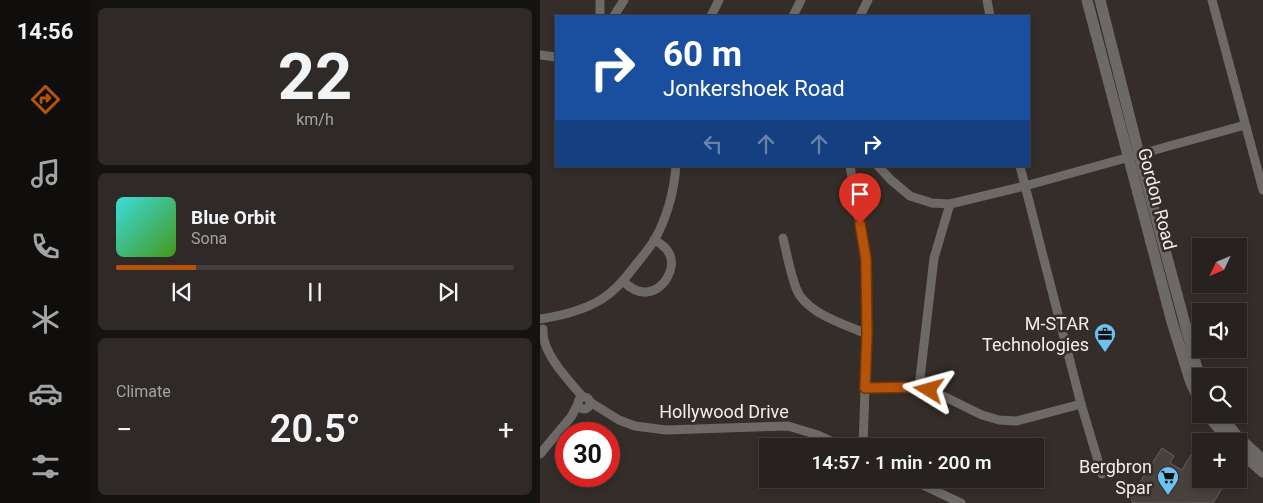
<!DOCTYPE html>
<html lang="en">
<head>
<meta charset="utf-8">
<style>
  :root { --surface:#27221f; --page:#2f2a28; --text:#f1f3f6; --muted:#a4a4a4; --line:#433f3d; --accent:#b45309 }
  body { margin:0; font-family:Roboto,sans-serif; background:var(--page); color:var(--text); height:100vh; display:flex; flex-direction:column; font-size:19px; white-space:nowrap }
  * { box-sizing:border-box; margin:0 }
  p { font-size:16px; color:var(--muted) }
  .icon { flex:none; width:28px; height:28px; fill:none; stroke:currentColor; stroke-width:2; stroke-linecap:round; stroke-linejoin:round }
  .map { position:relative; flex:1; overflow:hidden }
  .drawer { display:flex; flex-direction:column; gap:8px; padding:8px; background:#151311; width:450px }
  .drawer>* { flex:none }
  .top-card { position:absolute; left:15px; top:15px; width:475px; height:152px; border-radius:0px; box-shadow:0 2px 8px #0003,0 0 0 1px var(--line); background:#1a4fa0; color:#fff; overflow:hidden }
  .needle { width:32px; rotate:226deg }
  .tools { position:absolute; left:652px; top:238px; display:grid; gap:10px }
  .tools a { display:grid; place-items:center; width:55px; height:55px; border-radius:0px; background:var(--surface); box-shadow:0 2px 8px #0003,0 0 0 1px var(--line); font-size:25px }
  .speed { position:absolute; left:15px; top:422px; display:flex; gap:10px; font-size:25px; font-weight:700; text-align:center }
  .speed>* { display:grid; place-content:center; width:65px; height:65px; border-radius:50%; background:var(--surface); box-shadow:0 2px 8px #0003,0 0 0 1px var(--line); line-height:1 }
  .speed .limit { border:8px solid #d22; background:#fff; color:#111 }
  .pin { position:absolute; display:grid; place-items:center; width:42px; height:42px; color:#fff; margin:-51px -21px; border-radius:50% 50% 50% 0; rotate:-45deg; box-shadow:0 0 5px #0007 }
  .pin .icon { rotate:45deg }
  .me { position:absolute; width:55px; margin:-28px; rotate:278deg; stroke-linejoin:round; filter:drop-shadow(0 0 4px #0008) }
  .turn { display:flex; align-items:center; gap:18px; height:105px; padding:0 25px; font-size:22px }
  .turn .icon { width:65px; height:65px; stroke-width:2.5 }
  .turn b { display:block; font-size:35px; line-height:42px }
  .lanes { display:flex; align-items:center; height:48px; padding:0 25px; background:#0003; justify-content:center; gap:25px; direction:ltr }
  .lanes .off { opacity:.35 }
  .big { font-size:38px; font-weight:600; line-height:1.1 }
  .drawer .widget { flex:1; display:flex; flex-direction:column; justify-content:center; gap:8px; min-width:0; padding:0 18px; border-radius:8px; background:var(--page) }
  .drawer .dial { align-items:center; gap:0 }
  .dial b { font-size:65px; line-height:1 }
  .song { display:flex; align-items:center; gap:15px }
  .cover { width:60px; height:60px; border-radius:8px; background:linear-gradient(135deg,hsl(180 70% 55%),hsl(100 70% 35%)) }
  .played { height:5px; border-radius:2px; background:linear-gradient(90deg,var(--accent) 20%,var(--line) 20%) }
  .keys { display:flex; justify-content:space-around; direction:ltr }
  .heat { display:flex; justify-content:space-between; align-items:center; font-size:28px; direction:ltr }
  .trip { position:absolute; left:219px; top:438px; width:285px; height:50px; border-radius:0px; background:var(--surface); box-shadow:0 2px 8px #0003,0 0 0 1px var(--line); font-weight:600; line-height:50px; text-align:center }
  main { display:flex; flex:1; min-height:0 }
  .dock { display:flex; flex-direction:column; width:90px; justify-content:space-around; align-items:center; background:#100e0c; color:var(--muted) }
  .dock .icon { width:35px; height:35px }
  .dock .selected { color:var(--accent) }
  .dock b { font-size:22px; color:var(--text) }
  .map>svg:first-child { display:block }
</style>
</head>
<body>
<main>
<nav class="dock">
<b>14:56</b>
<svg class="icon selected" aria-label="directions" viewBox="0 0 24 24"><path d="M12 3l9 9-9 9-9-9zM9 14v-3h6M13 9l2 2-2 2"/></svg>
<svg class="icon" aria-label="music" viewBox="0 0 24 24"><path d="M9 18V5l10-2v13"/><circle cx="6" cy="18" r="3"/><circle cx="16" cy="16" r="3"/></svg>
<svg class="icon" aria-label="phone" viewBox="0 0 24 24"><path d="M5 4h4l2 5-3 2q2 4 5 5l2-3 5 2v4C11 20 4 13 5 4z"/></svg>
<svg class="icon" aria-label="climate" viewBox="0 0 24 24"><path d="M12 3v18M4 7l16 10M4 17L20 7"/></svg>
<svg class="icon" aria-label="car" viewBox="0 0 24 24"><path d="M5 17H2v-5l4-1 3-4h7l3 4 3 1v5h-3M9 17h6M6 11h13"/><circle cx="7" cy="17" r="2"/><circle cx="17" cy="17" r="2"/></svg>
<svg class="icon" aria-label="filters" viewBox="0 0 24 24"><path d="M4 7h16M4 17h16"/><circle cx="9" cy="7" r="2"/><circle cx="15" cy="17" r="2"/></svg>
</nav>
<section class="drawer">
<div class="widget dial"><b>22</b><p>km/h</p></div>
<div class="widget">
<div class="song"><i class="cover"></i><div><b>Blue Orbit</b><p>Sona</p></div></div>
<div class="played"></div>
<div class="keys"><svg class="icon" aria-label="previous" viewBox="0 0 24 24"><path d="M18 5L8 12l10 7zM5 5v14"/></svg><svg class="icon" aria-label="pause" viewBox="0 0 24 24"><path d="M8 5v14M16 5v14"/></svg><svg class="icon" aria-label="next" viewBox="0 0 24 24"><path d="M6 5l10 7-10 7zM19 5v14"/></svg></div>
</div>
<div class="widget"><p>Climate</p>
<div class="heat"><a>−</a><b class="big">20.5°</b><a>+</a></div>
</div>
</section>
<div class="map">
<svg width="723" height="503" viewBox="0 0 723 503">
  <rect width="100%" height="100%" fill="#342d29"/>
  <polygon fill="#48413c" stroke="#68605b" points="622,448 634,456 630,463 642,470 655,448 661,452 661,479 688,479 673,503 593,503 590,498"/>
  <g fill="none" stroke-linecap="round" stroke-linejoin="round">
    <g stroke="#6d6967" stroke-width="9">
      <polyline points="60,0 60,16"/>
      <polyline points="447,0 450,16"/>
      <polyline points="672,0 723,190"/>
      <polyline points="74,16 84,0"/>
      <polyline points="171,16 179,0"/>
      <polyline points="253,16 261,0"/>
      <polyline points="320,16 328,0"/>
      <polyline points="0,55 16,57"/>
      <polyline points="310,166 326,259 327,334 323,446"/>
      <polyline points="338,166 351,180 370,196 392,203 410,204 485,186 705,125"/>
      <polyline points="480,166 541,404 562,474"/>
      <path d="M243 238C247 254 250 272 256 288 265 313 304 324 327 334"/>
      <path d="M83 281C90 288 98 293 107 292 124 290 137 268 129 253 126 247 120 243 114 240"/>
      <path d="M0 319C21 316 44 310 62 299 75 291 85 279 94 267 101 258 109 249 115 239 127 217 134 191 136 166"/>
      <path d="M3 329C1 352 28 380 43 397"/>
      <polyline points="379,387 394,258 410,204"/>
      <polyline points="325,388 379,387 399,394 442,415 459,420 477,421 541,404"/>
      <circle cx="44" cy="403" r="6"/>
      <polyline points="50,402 79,420 95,426 126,430 248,426 278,435 302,446"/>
      <polyline points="0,454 31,417 38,404"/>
      <polyline points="370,479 421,503"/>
    </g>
    <g stroke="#6d6967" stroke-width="11">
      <polyline points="547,0 632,322 651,383 661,404"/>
      <polyline points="560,0 599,154 658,372 661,379"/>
      <polyline points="667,414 689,441"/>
      <polyline points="680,414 697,436 723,460"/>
      <polyline points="699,451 723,472"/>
    </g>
  </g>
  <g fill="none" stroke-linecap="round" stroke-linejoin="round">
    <g stroke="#753606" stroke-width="12">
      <polyline id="route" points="320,224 326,259 327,334 325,388 379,387 389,390"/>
    </g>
    <use href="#route" stroke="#b45309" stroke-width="9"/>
  </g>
  <defs>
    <g id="office-pin" transform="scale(1.125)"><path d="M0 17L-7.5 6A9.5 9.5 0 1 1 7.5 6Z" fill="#6cc3f2" stroke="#342d29"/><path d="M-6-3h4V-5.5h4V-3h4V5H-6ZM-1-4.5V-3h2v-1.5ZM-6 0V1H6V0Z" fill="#111"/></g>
    <g id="supermarket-pin" transform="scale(1.125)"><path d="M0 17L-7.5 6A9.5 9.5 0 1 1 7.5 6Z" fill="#6cc3f2" stroke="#342d29"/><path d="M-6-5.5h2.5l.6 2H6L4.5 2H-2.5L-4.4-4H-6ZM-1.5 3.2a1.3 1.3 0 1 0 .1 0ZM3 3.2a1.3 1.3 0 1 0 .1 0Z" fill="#111"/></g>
  </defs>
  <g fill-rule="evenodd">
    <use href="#office-pin" x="565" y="334"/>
    <use href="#supermarket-pin" x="628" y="477"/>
  </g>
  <g text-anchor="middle" stroke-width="5" stroke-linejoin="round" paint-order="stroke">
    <g font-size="18" fill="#f2edea" stroke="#342d29">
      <text transform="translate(617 199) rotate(75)" y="6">Gordon Road</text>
      <text x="184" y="418">Hollywood Drive</text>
    </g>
    <g font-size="18" fill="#f2edea" stroke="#342d29" text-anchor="end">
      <text x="549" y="330">M-STAR<tspan x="549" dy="21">Technologies</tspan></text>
      <text x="612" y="473">Bergbron<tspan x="612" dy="21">Spar</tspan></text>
    </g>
  </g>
</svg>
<div class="tools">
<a><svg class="needle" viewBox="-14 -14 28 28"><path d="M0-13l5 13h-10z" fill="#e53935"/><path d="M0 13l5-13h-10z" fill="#a4a4a4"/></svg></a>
<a><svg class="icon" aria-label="sound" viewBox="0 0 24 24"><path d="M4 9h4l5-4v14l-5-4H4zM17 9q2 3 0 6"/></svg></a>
<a><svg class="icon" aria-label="search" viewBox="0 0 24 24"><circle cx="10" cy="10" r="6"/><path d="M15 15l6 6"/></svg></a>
<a>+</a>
</div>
<div class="speed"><div class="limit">30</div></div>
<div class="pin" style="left:320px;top:224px;background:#d93025"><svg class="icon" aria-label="arrive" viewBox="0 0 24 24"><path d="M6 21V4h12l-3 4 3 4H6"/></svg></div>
<svg class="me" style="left:389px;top:390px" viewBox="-20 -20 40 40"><path d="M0-17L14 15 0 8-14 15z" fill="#b45309" stroke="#fff" stroke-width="4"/></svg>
<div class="trip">14:57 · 1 min · 200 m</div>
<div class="top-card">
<div class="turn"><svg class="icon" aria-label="right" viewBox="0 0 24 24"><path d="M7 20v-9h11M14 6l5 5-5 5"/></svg><div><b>60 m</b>Jonkershoek Road</div></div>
<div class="lanes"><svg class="icon off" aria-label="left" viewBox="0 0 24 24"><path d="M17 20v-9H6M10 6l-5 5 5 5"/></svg><svg class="icon off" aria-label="ahead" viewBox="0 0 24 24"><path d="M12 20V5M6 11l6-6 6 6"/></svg><svg class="icon off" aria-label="ahead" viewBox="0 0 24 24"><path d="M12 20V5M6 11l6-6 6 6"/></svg><svg class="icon" aria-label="right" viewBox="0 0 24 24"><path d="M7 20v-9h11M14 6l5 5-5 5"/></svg></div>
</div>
</div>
</main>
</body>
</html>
